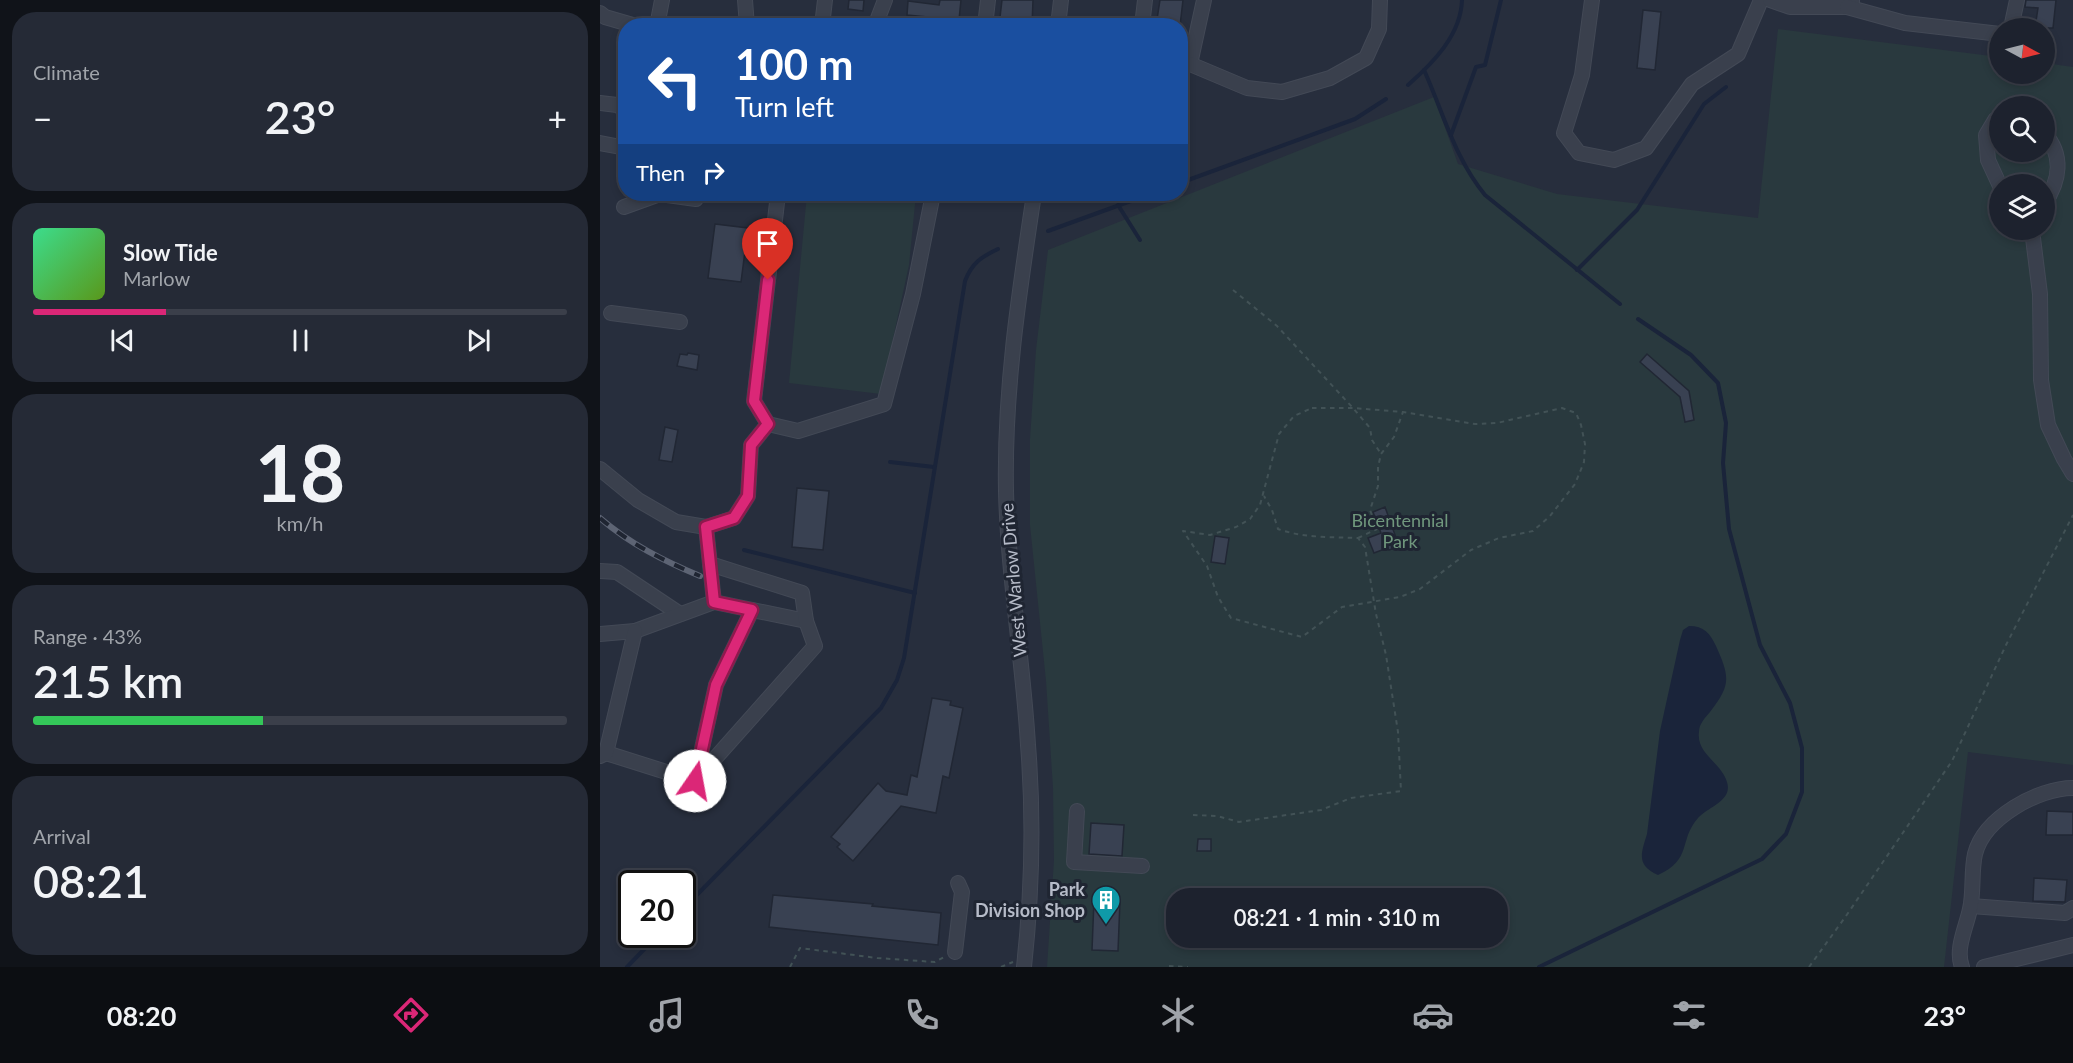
<!DOCTYPE html>
<html lang="en">
<head>
<meta charset="utf-8">
<style>
  :root { --surface:#1d222e; --page:#252a36; --text:#f1f3f6; --muted:#a0a4aa; --line:#3b3f4a; --accent:#db2777 }
  body { margin:0; font-family:Lato,sans-serif; background:var(--page); color:var(--text); height:100vh; display:flex; flex-direction:column; font-size:22px; white-space:nowrap }
  * { box-sizing:border-box; margin:0 }
  p { font-size:20px; color:var(--muted) }
  .icon { flex:none; width:33px; height:33px; fill:none; stroke:currentColor; stroke-width:2; stroke-linecap:round; stroke-linejoin:round }
  .map { position:relative; flex:1; overflow:hidden }
  .details { display:flex; flex-direction:column; gap:12px; padding:12px; background:#101319; width:600px }
  .details>* { flex:none }
  .guide { position:absolute; left:18px; top:18px; width:570px; height:183px; border-radius:24px; box-shadow:0 3px 9px #0003,0 0 0 2px var(--line); background:#1a4fa0; color:#fff; overflow:hidden }
  .needle { width:39px; rotate:97deg }
  .tools { position:absolute; left:1389px; top:18px; display:grid; gap:12px }
  .tools a { display:grid; place-items:center; width:66px; height:66px; border-radius:50%; background:var(--surface); box-shadow:0 3px 9px #0003,0 0 0 2px var(--line); font-size:30px }
  .speed { position:absolute; left:18px; top:870px; display:flex; gap:12px; font-size:30px; font-weight:700; text-align:center }
  .speed>* { display:grid; place-content:center; width:78px; height:78px; border-radius:50%; background:var(--surface); box-shadow:0 3px 9px #0003,0 0 0 2px var(--line); line-height:1 }
  .speed .limit { border:3px solid #111; border-radius:9px; background:#fff; color:#111 }
  .pin { position:absolute; display:grid; place-items:center; width:51px; height:51px; color:#fff; margin:-62px -26px; border-radius:50% 50% 50% 0; rotate:-45deg; box-shadow:0 0 6px #0007 }
  .pin .icon { rotate:45deg }
  .me { position:absolute; width:66px; margin:-33px; rotate:12deg; stroke-linejoin:round; filter:drop-shadow(0 0 4px #0008) }
  .turn { display:flex; align-items:center; gap:21px; height:126px; padding:0 18px; font-size:27px }
  .turn .icon { width:78px; height:78px; stroke-width:2.5 }
  .turn b { display:block; font-size:42px; line-height:51px }
  .then { display:flex; align-items:center; height:57px; padding:0 18px; background:#0003; gap:12px; font-size:22px }
  .big { font-size:45px; font-weight:600; line-height:1.1 }
  .details .widget { flex:1; display:flex; flex-direction:column; justify-content:center; gap:9px; min-width:0; padding:0 21px; border-radius:24px; background:var(--page) }
  .details .dial { align-items:center; gap:0 }
  .dial b { font-size:78px; line-height:1 }
  .song { display:flex; align-items:center; gap:18px }
  .cover { width:72px; height:72px; border-radius:9px; background:linear-gradient(135deg,hsl(150 70% 55%),hsl(90 70% 35%)) }
  .played { height:6px; border-radius:3px; background:linear-gradient(90deg,var(--accent) 25%,var(--line) 25%) }
  .keys { display:flex; justify-content:space-around; direction:ltr }
  .heat { display:flex; justify-content:space-between; align-items:center; font-size:33px; direction:ltr }
  .charge { height:9px; border-radius:4px; background:linear-gradient(90deg,#34c759 43%,var(--line) 0) }
  .trip { position:absolute; left:566px; top:888px; width:342px; height:60px; border-radius:24px; background:var(--surface); box-shadow:0 3px 9px #0003,0 0 0 2px var(--line); font-weight:600; line-height:60px; text-align:center }
  .tab-bar { display:flex; height:96px; justify-content:space-around; align-items:center; background:#0c0e12; color:var(--muted) }
  .tab-bar .icon { width:42px; height:42px }
  .tab-bar .on { color:var(--accent) }
  .tab-bar b { font-size:27px; color:var(--text) }
  main { display:flex; flex:1; min-height:0 }
  .map>svg:first-child { display:block }
</style>
</head>
<body>
<main>
<section class="details">
<div class="widget"><p>Climate</p>
<div class="heat"><a>−</a><b class="big">23°</b><a>+</a></div>
</div>
<div class="widget">
<div class="song"><i class="cover"></i><div><b>Slow Tide</b><p>Marlow</p></div></div>
<div class="played"></div>
<div class="keys"><svg class="icon" aria-label="previous" viewBox="0 0 24 24"><path d="M18 5L8 12l10 7zM5 5v14"/></svg><svg class="icon" aria-label="pause" viewBox="0 0 24 24"><path d="M8 5v14M16 5v14"/></svg><svg class="icon" aria-label="next" viewBox="0 0 24 24"><path d="M6 5l10 7-10 7zM19 5v14"/></svg></div>
</div>
<div class="widget dial"><b>18</b><p>km/h</p></div>
<div class="widget"><p>Range · 43%</p><b class="big">215 km</b><div class="charge"></div></div>
<div class="widget"><p>Arrival</p><b class="big">08:21</b></div>
</section>
<div class="map">
<svg width="1473" height="967" viewBox="0 0 1473 967">
  <rect width="100%" height="100%" fill="#272e3d"/>
  <g fill="#29393e" fill-rule="evenodd">
    <path d="M1178 29 1399 57 1400 74H1444L1445 63 1473 67V765L1368 752 1344 967H447L454 860 453 788 446 681 430 525V439L436 350 448 250 834 97 858 164 957 194 1158 218ZM1400 106H1444V152H1400ZM1400 184H1444V230H1400ZM576 898H897V938H576Z"/>
    <polygon points="207,194 316,194 309,265 281,394 189,383"/>
  </g>
  <path fill="#1a243a" d="M1089 626C1104 626 1110 633 1116 646 1130 677 1131 685 1110 712 1105 718 1099 724 1099 732 1096 754 1121 762 1127 782 1133 801 1108 807 1098 818 1078 841 1093 859 1058 875 1036 865 1041 854 1047 834L1060 731 1080 640 1083 630Z"/>
  <g fill="none" stroke-linecap="round" stroke-linejoin="round">
    <g stroke="#1a243a" stroke-width="4">
      <path d="M824 70C843 112 855 159 885 195L1020 304"/>
      <path d="M808 85C833 63 861 35 862 0"/>
      <polyline points="851,135 876,67 885,65 901,0"/>
      <polyline points="580,183 755,119 786,99"/>
      <polyline points="518,205 540,240"/>
      <polyline points="448,231 550,194"/>
      <polyline points="977,270 1037,210 1104,104 1126,87"/>
      <polyline points="290,462 334,467"/>
      <polyline points="144,550 315,593"/>
      <path d="M82 910 281 708 297 680 304 658 365 281C372 263 381 257 398 249"/>
      <polyline points="73,934 86,937"/>
      <polyline points="27,967 59,934"/>
      <polyline points="939,967 1162,859 1186,834 1202,792 1202,748 1190,703 1160,645 1129,529 1123,463 1126,423 1118,383 1091,355 1038,319"/>
    </g>
  </g>
  <g fill="#394152" stroke="#212734" stroke-width="1.5">
    <polygon points="249,0 264,0 263,11 248,9"/>
    <polygon points="340,0 361,0 359,20 307,15 308,1 339,5"/>
    <polygon points="402,0 433,0 432,26 399,26"/>
    <polygon points="560,0 583,0 580,26 556,26"/>
    <polygon points="1426,0 1456,0 1453,28 1435,28 1438,8 1425,7"/>
    <polygon points="1043,10 1061,12 1055,70 1037,68"/>
    <polygon points="115,224 148,228 141,282 108,278"/>
    <polygon points="88,353 99,355 97,370 77,366 80,354 87,355"/>
    <polygon points="1047,354 1089,391 1094,420 1085,422 1080,397 1040,362"/>
    <polygon points="65,427 78,430 72,462 59,460"/>
    <polygon points="197,488 229,491 223,550 192,547"/>
    <polygon points="785,507 799,546 789,550 787,548 774,553 768,538 781,533 773,512"/>
    <polygon points="615,536 629,538 625,564 611,562"/>
    <polygon points="332,698 351,701 350,705 363,708 349,778 343,776 336,813 301,806 253,861 237,847 240,844 231,837 278,783 286,791 307,795 311,775 317,777"/>
    <polygon points="1447,811 1473,812 1473,835 1446,835"/>
    <polygon points="491,823 524,825 522,856 489,854"/>
    <polygon points="598,839 611,839 611,851 597,851"/>
    <polygon points="1434,878 1467,880 1465,902 1433,901"/>
    <polygon points="173,895 273,904 272,906 341,913 338,945 169,927"/>
    <polygon points="494,900 520,901 518,951 492,950"/>
  </g>
  <g fill="none" stroke-linecap="round" stroke-linejoin="round">
    <g stroke="#434956" stroke-width="16">
      <g id="minor">
        <polyline points="145,0 147,26"/>
        <polyline points="992,0 982,75 964,133 979,153 1014,160 1046,148 1092,84 1138,54 1161,0"/>
        <polyline points="1170,0 1190,7 1247,7 1252,1"/>
        <polyline points="1247,7 1305,23 1400,34"/>
        <polyline points="0,13 5,17 36,26"/>
        <polyline points="57,26 62,0"/>
        <polyline points="222,26 225,0"/>
        <polyline points="275,26 285,0"/>
        <polyline points="385,26 388,0"/>
        <polyline points="458,26 461,0"/>
        <polyline points="542,26 545,0"/>
        <polyline points="1411,28 1417,0"/>
        <polyline points="583,64 590,64 604,0"/>
        <polyline points="590,64 647,88 682,92 730,78 766,58 779,29 780,0"/>
        <polyline points="0,103 17,105 26,110"/>
        <polyline points="1400,118 1395,120 1386,135 1388,160 1400,186"/>
        <path d="M1444 133C1464 155 1460 181 1444 204"/>
        <polyline points="0,143 26,148"/>
        <polyline points="24,207 60,194 96,199"/>
        <polyline points="1432,230 1440,294 1441,380 1448,425 1464,459 1473,474"/>
        <polyline points="11,313 80,322"/>
        <polyline points="168,424 198,431 284,404 313,294 333,194"/>
        <polyline points="168,424 154,401 178,194"/>
        <polyline points="0,469 38,500 76,522 106,527 134,518 148,496 151,445 168,424"/>
        <polyline points="106,527 114,602"/>
        <polyline points="0,571 17,572 80,614"/>
        <polyline points="0,634 35,631 114,602 206,621"/>
        <polyline points="6,753 95,781 215,646 206,621 202,593 110,564"/>
        <polyline points="0,756 6,753 35,631"/>
        <polyline points="95,780 116,685 152,610"/>
        <polyline points="477,811 474,862 542,866"/>
        <polyline points="1371,906 1465,913 1473,908"/>
        <polyline points="355,952 362,892 358,883"/>
        <path d="M424 967C432 893 434 819 428 745 423 660 408 576 406 491 404 391 419 293 434 194"/>
        <path d="M1362 967C1355 949 1366 928 1370 909 1374 891 1371 872 1375 854 1384 818 1438 788 1473 788"/>
        <polyline points="1384,967 1473,945"/>
      </g>
    </g>
    <g stroke="#425256" stroke-width="2" stroke-dasharray="4.5 4.5" stroke-linecap="butt">
      <polyline points="633,290 677,326 753,408 770,428 772,440 781,454"/>
      <polygon points="712,408 753,408 803,412 875,424 897,423 962,408 976,413 981,425 985,444 984,462 975,484 950,516 933,531 899,538 871,550 820,589 800,597 742,607 702,637 631,618 618,597 607,566 583,531 610,535 636,527 650,519 660,505 679,434 694,416"/>
      <polyline points="758,538 777,529 770,510 778,486 778,467 781,454 794,437 803,412"/>
      <path d="M593 815 617 816 639 822 721 810 751 798 801 791 798 732 786 655 776 614 765 547 758 538C732 537 703 538 678 529L672 510 664 496"/>
      <polyline points="569,966 588,967"/>
      <polyline points="190,967 200,948 277,958 335,962 344,957"/>
      <polyline points="401,967 413,962"/>
      <polyline points="1209,967 1246,916 1352,761 1406,645 1473,515"/>
    </g>
    <use href="#minor" stroke="#3a404d" stroke-width="14"/>
    <g stroke="#5d6474" stroke-width="6">
      <path id="rail" d="M0 518C30 544 64 561 100 576"/>
    </g>
    <use href="#rail" stroke="#1f2532" stroke-width="4" stroke-dasharray="11" stroke-linecap="butt"/>
  </g>
  <g fill="none" stroke-linecap="round" stroke-linejoin="round">
    <g stroke="#8e194d" stroke-width="15">
      <polyline id="route" points="95,781 116,685 152,610 114,602 106,527 134,518 148,496 151,445 168,424 154,401 168,280"/>
    </g>
    <use href="#route" stroke="#db2777" stroke-width="10"/>
  </g>
  <defs>
    <g id="building-pin" transform="scale(1.5)"><path d="M0 17L-7.5 6A9.5 9.5 0 1 1 7.5 6Z" fill="#0f9aa8" stroke="#1f2532"/><path d="M-4-6H4V6H1V3H-1V6H-4ZM-2.5-4.3h1.7v1.8h-1.7ZM.8-4.3h1.7v1.8H.8ZM-2.5-1h1.7V.8h-1.7ZM.8-1h1.7V.8H.8Z" fill="#fff"/></g>
  </defs>
  <g fill-rule="evenodd">
    <use href="#building-pin" x="506" y="900"/>
  </g>
  <g text-anchor="middle" stroke-width="6" stroke-linejoin="round" paint-order="stroke">
    <g font-size="18" fill="#70977d" stroke="#1f2532">
      <text x="800" y="527">Bicentennial<tspan x="800" dy="21">Park</tspan></text>
    </g>
    <g font-size="18" fill="#b6bbc8" stroke="#1f2532">
      <text transform="translate(414 580) rotate(-95)" y="6">West Warlow Drive</text>
    </g>
    <g font-size="18" font-weight="bold" fill="#b6bbc8" stroke="#1f2532" text-anchor="end">
      <text x="485" y="896">Park<tspan x="485" dy="21">Division Shop</tspan></text>
    </g>
  </g>
</svg>
<div class="tools">
<a><svg class="needle" viewBox="-14 -14 28 28"><path d="M0-13l5 13h-10z" fill="#e53935"/><path d="M0 13l5-13h-10z" fill="#a0a4aa"/></svg></a>
<a><svg class="icon" aria-label="search" viewBox="0 0 24 24"><circle cx="10" cy="10" r="6"/><path d="M15 15l6 6"/></svg></a>
<a><svg class="icon" aria-label="layers" viewBox="0 0 24 24"><path d="M12 4l9 5-9 5-9-5zM3 14l9 5 9-5"/></svg></a>
</div>
<div class="speed"><div class="limit">20</div></div>
<div class="pin" style="left:168px;top:280px;background:#d93025"><svg class="icon" aria-label="arrive" viewBox="0 0 24 24"><path d="M6 21V4h12l-3 4 3 4H6"/></svg></div>
<svg class="me" style="left:95px;top:781px" viewBox="-20 -20 40 40"><circle r="19" fill="#fff"/><path d="M0-13L10 11 0 6-10 11z" fill="#db2777"/></svg>
<div class="trip">08:21 · 1 min · 310 m</div>
<div class="guide">
<div class="turn"><svg class="icon" aria-label="left" viewBox="0 0 24 24"><path d="M17 20v-9H6M10 6l-5 5 5 5"/></svg><div><b>100 m</b>Turn left</div></div>
<div class="then">Then<svg class="icon" aria-label="right" viewBox="0 0 24 24"><path d="M7 20v-9h11M14 6l5 5-5 5"/></svg></div>
</div>
</div>
</main>
<nav class="tab-bar">
<b>08:20</b>
<svg class="icon on" aria-label="directions" viewBox="0 0 24 24"><path d="M12 3l9 9-9 9-9-9zM9 14v-3h6M13 9l2 2-2 2"/></svg>
<svg class="icon" aria-label="music" viewBox="0 0 24 24"><path d="M9 18V5l10-2v13"/><circle cx="6" cy="18" r="3"/><circle cx="16" cy="16" r="3"/></svg>
<svg class="icon" aria-label="phone" viewBox="0 0 24 24"><path d="M5 4h4l2 5-3 2q2 4 5 5l2-3 5 2v4C11 20 4 13 5 4z"/></svg>
<svg class="icon" aria-label="climate" viewBox="0 0 24 24"><path d="M12 3v18M4 7l16 10M4 17L20 7"/></svg>
<svg class="icon" aria-label="car" viewBox="0 0 24 24"><path d="M5 17H2v-5l4-1 3-4h7l3 4 3 1v5h-3M9 17h6M6 11h13"/><circle cx="7" cy="17" r="2"/><circle cx="17" cy="17" r="2"/></svg>
<svg class="icon" aria-label="filters" viewBox="0 0 24 24"><path d="M4 7h16M4 17h16"/><circle cx="9" cy="7" r="2"/><circle cx="15" cy="17" r="2"/></svg>
<b>23°</b>
</nav>
</body>
</html>
